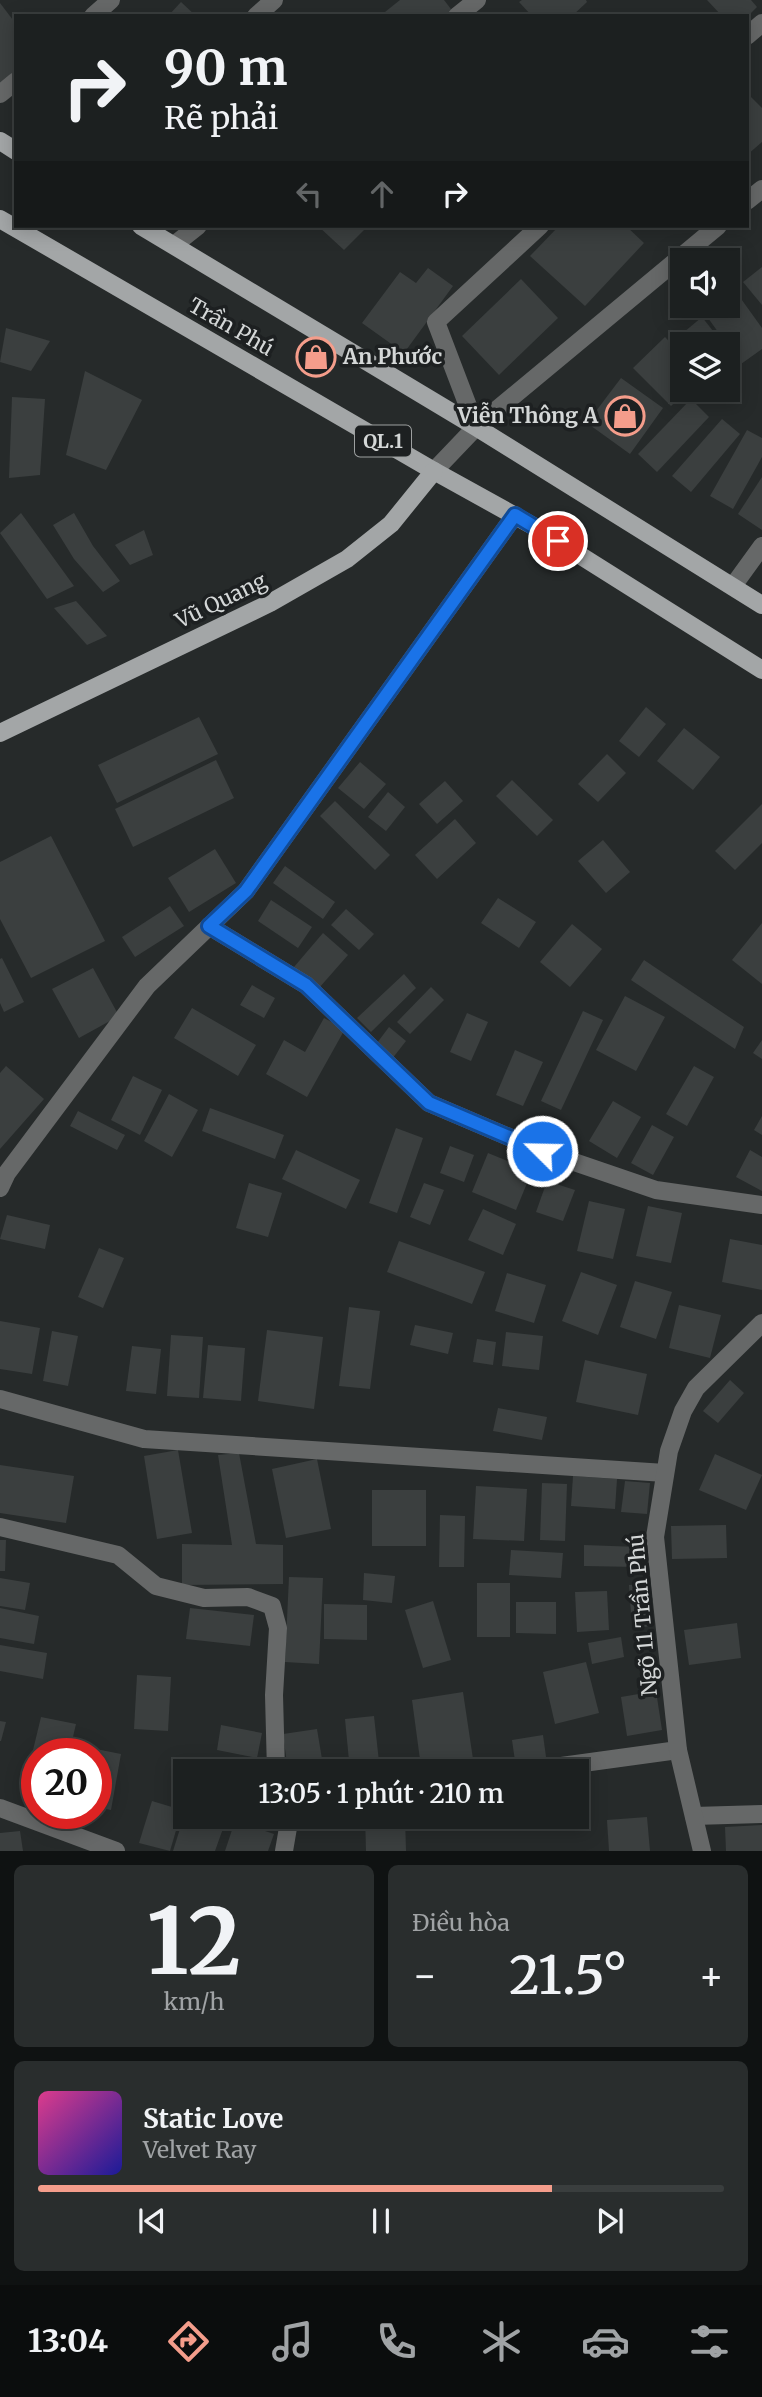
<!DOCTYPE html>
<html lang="vi">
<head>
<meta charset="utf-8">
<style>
  :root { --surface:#1c2020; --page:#292d2d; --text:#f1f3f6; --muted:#a0a3a5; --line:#3a3e3e; --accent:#f49d8b }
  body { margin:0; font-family:Merriweather,serif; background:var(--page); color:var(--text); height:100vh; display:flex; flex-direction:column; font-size:26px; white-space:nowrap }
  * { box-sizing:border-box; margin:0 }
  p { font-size:23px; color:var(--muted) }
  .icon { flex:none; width:38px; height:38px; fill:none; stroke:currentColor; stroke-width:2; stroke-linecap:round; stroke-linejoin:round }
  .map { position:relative; height:1851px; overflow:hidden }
  .drawer { display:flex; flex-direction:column; gap:14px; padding:14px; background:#0f1212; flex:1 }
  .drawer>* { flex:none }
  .guide { position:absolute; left:14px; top:14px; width:735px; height:214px; border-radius:0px; box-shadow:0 4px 18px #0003,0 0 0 2px var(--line); background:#1c2020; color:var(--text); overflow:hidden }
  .buttons { position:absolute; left:670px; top:248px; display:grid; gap:14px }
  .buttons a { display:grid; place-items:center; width:70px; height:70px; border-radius:0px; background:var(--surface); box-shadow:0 4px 18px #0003,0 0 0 2px var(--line); font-size:35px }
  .speed { position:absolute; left:21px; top:1738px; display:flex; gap:14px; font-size:35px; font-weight:700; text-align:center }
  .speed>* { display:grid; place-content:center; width:91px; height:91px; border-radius:50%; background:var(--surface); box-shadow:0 4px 18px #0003,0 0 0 2px var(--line); line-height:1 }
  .speed .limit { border:10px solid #d22; background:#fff; color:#111 }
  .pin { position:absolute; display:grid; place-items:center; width:60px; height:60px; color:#fff; margin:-30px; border:4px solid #fff; border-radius:50%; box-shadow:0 2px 7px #0007 }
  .me { position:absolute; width:77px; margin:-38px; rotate:293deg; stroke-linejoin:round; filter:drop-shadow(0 0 5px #0008) }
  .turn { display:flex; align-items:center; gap:24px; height:147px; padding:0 35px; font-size:32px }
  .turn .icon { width:91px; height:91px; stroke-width:2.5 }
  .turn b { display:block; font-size:49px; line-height:60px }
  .lanes { display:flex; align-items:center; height:66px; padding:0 35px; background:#0003; justify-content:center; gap:35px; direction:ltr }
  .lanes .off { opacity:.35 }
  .big { font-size:52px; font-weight:600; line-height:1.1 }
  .drawer .tile { flex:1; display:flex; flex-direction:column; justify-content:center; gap:10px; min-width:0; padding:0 24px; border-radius:10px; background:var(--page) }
  .drawer .dial { align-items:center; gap:0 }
  .dial b { font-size:91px; line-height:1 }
  .song { display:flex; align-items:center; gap:21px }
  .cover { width:84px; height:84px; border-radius:10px; background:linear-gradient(135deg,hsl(330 70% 55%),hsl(240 70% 35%)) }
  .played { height:7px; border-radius:4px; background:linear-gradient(90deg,var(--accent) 75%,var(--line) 75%) }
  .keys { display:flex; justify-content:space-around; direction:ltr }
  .heat { display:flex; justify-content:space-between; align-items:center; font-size:38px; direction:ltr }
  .drawer .tiles { flex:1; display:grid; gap:14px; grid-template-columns:1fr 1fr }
  .tile:last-child { grid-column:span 2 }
  .trip { position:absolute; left:173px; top:1759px; width:416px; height:70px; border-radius:0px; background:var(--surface); box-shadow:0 4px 18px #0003,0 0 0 2px var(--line); font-weight:600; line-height:70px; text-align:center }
  .tabs { display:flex; height:112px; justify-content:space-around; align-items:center; background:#0b0d0d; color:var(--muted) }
  .tabs .icon { width:49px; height:49px }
  .tabs .current { color:var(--accent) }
  .tabs b { font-size:32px; color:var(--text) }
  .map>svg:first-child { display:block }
</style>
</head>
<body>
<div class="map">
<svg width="762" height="1851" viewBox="0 0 762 1851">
  <rect width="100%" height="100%" fill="#262a2a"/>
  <g fill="#3b3f3f">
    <polygon points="400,0 444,0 454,13 451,16 380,16"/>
    <polygon points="522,0 586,0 587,2 572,16 532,16 519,2"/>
    <polygon points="707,0 751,0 757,7 748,16 722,16"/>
    <polygon points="181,2 196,16 168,16"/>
    <polygon points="0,3 16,24 16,74 0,87"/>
    <polygon points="747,93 762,108 762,142 747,155"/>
    <polygon points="318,226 368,226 344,250"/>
    <polygon points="559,226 626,226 644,243 585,306 530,256"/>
    <polygon points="762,267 762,305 743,282"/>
    <polygon points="428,268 453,286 404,353 362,323 400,272 416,283"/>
    <polygon points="521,279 558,318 499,375 462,336"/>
    <polygon points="734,289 762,328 762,349 741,364 703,311 710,306 728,306 728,293"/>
    <polygon points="702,317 724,345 682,345 677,338"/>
    <polygon points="6,328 50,341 31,371 0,362"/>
    <polygon points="665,337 682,355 682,390 688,390 671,406 633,368"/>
    <polygon points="728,350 739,363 728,372"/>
    <polygon points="85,371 142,400 106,470 66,455"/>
    <polygon points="621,378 663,408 630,454 587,423"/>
    <polygon points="12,397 45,399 40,475 9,478"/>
    <polygon points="691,399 709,417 657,472 638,454"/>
    <polygon points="722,419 740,434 691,492 672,476"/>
    <polygon points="747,430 762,438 762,457 733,509 710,496"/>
    <polygon points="762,477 762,530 738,514"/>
    <polygon points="21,513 74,586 47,599 0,533"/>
    <polygon points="74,513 93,546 120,581 103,592 74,559 53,525"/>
    <polygon points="144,530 153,555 130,565 115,545"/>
    <polygon points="76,601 107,636 87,645 54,608"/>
    <polygon points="646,707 666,724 639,757 619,741"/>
    <polygon points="199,717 218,754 117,803 98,765"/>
    <polygon points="684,728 720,757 693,790 657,761"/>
    <polygon points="607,754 626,773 598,802 578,784"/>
    <polygon points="216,760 234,798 133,847 115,809"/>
    <polygon points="360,762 386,784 364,809 338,788"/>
    <polygon points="512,780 553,820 537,836 496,796"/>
    <polygon points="445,781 463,801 437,824 419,804"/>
    <polygon points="388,792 405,807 386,831 368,817"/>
    <polygon points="335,801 390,855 375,870 320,816"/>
    <polygon points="762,804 762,843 735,870 715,851"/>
    <polygon points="455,819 476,843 437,879 415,855"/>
    <polygon points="51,836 105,941 31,978 0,919 0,862"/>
    <polygon points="603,840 630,872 606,893 578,861"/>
    <polygon points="215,849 236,883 189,912 168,878"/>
    <polygon points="285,866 335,902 323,919 273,883"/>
    <polygon points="498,898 536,922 519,948 481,923"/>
    <polygon points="271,900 312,927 298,948 258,921"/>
    <polygon points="170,906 184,926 135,957 122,937"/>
    <polygon points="346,909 374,934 359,950 331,925"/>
    <polygon points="762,923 762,984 732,960"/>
    <polygon points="572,924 602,949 570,987 540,962"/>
    <polygon points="323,933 348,955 319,988 294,967"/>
    <polygon points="2,958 24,1002 4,1012 0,1003 0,959"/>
    <polygon points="644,960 744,1027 735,1049 631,980"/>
    <polygon points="93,968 119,1016 79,1038 52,989"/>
    <polygon points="404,974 416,988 371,1032 357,1018"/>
    <polygon points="252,985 275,998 264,1018 240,1005"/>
    <polygon points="431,987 444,1000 410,1034 397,1022"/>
    <polygon points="625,996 665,1017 636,1071 596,1050"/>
    <polygon points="192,1008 256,1045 238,1076 174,1038"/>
    <polygon points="583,1011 603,1020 561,1110 541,1101"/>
    <polygon points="467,1013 488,1022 471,1061 450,1052"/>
    <polygon points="324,1018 345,1029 307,1097 266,1074 284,1040 305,1052"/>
    <polygon points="389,1027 406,1041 388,1064 371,1051"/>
    <polygon points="762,1040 762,1059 753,1053"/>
    <polygon points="515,1050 543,1062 523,1106 496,1095"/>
    <polygon points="6,1066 44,1099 0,1149 0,1073"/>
    <polygon points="694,1066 714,1077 687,1126 666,1114"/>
    <polygon points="133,1076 162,1090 140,1135 111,1120"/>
    <polygon points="169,1094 198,1110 172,1157 144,1141"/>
    <polygon points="613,1101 641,1117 617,1158 589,1141"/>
    <polygon points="210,1108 284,1135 275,1159 202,1131"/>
    <polygon points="78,1111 125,1135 117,1150 70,1126"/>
    <polygon points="762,1116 762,1135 754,1130"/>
    <polygon points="652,1125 674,1137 653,1175 631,1163"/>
    <polygon points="396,1128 423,1138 397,1213 369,1203"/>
    <polygon points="450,1146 474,1155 464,1182 440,1173"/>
    <polygon points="296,1150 360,1180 346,1209 282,1179"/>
    <polygon points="750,1150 762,1157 762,1191 736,1177"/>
    <polygon points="488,1153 532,1171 516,1210 472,1192"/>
    <polygon points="547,1181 575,1190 563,1221 536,1212"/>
    <polygon points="249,1183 282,1193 268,1237 236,1228"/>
    <polygon points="424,1183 444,1190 430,1225 410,1217"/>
    <polygon points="589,1201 625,1209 613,1259 577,1251"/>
    <polygon points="648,1206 682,1213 671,1263 636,1256"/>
    <polygon points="483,1209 516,1224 503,1255 468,1240"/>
    <polygon points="7,1215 50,1225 45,1249 0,1239"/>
    <polygon points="730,1239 762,1245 762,1290 722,1282"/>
    <polygon points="399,1241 485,1272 472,1304 387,1272"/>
    <polygon points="99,1248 124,1258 103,1308 78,1297"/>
    <polygon points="581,1272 617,1285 598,1335 562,1321"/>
    <polygon points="507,1273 546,1285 534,1323 495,1311"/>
    <polygon points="635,1281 672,1292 656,1339 620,1327"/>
    <polygon points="679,1305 721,1315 710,1358 669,1348"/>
    <polygon points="349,1307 380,1311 370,1389 339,1386"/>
    <polygon points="0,1321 40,1328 32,1374 0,1369"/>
    <polygon points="415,1325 453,1333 448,1354 410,1345"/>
    <polygon points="267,1330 323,1337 314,1409 258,1401"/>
    <polygon points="52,1331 78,1336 68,1386 43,1381"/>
    <polygon points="506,1332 543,1336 539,1370 502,1366"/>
    <polygon points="171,1335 203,1337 199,1398 167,1396"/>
    <polygon points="477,1339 496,1342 493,1365 473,1362"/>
    <polygon points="208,1345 245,1348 241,1401 203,1398"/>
    <polygon points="132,1346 161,1349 156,1394 126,1391"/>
    <polygon points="585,1360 647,1374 638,1415 576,1402"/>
    <polygon points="730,1380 744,1393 718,1423 703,1411"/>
    <polygon points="498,1408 547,1417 542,1440 493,1431"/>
    <polygon points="178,1450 192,1533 157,1539 144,1456"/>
    <polygon points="239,1453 256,1544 283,1545 283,1584 182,1585 182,1544 232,1545 218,1455"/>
    <polygon points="715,1454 762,1475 746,1510 699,1490"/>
    <polygon points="317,1459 331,1529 286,1538 272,1469"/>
    <polygon points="0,1465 74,1476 66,1523 0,1513"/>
    <polygon points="573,1476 617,1479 615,1509 571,1506"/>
    <polygon points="625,1481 650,1483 647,1514 621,1512"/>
    <polygon points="542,1483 567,1484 565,1541 540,1540"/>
    <polygon points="476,1486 527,1489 524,1541 473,1539"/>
    <rect x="372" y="1490" width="54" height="56"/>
    <polygon points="440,1515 465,1516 464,1567 439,1567"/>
    <polygon points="726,1525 727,1558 672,1559 671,1526"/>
    <polygon points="0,1540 6,1540 5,1571 0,1571"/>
    <polygon points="584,1545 639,1547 638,1567 584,1566"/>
    <polygon points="511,1550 563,1553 561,1578 509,1575"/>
    <polygon points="364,1573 395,1576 392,1603 363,1600"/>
    <polygon points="289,1577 323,1578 319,1664 285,1662"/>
    <polygon points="0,1578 30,1583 25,1610 0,1606"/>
    <rect x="477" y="1583" width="33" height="54"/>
    <polygon points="650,1583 653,1626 632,1628 629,1585"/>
    <polygon points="607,1591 609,1630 577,1632 575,1592"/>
    <polygon points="433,1601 451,1660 423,1668 405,1610"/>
    <polygon points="516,1602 556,1602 556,1634 516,1633"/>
    <polygon points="324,1604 367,1605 367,1640 324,1639"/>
    <polygon points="0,1608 39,1616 34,1644 0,1638"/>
    <polygon points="190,1608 254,1615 250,1646 186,1639"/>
    <polygon points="737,1623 741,1658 689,1665 684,1630"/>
    <polygon points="621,1637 624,1657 592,1664 588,1643"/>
    <polygon points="0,1645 47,1653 43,1679 0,1671"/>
    <polygon points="586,1662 599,1713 555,1724 543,1672"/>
    <polygon points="137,1675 171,1677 168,1731 134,1729"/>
    <polygon points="656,1691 662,1730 627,1736 621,1697"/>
    <polygon points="463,1692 473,1759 421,1767 412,1700"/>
    <polygon points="374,1716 380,1771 350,1771 345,1719"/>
    <polygon points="41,1717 76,1724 69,1754 37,1754 37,1778 27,1775"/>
    <polygon points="0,1721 6,1722 1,1741 0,1741"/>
    <polygon points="221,1725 262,1733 257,1758 217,1750"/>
    <polygon points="317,1729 324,1771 288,1771 283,1734"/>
    <polygon points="543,1735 547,1764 516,1768 512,1740"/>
    <polygon points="91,1748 121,1754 111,1810 96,1807 96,1754 90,1754"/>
    <polygon points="195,1759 236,1765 235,1771 194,1771"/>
    <polygon points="152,1801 182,1810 170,1851 139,1843"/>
    <polygon points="184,1816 204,1816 225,1823 215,1851 173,1851"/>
    <polygon points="365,1816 405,1816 406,1851 366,1851"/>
    <polygon points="647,1817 650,1851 609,1851 607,1820"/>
    <polygon points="235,1821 274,1834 268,1851 225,1851"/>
    <polygon points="762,1825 762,1851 726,1851 725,1827"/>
    <polygon points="20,1831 23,1851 0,1851 0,1833"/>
  </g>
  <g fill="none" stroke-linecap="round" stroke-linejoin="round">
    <g stroke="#666868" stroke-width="18">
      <polyline points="93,16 111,0"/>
      <polyline points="256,16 274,0"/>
      <polyline points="457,16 477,0"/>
      <polyline points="747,36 762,23"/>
      <polyline points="0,94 16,81"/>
      <polyline points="747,201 762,189"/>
      <polyline points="174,245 198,226"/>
      <polyline points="476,427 436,322 540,226"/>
      <polyline points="434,471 476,427 718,226"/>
      <polyline points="733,586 762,546"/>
      <polyline points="209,926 306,985 429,1103 542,1151 656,1190 762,1205"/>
      <polyline points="0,1188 7,1173 147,986 246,891 515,515"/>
      <polyline points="0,1399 144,1439 665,1473"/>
      <polyline points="0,1527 118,1555 156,1586 204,1598 248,1597 272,1606 278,1628 274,1695 276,1771"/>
      <polyline points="525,1771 678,1750"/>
      <polyline points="0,1808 116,1851"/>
      <polyline points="694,1816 762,1814"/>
      <polyline points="284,1851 290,1816"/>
      <polyline points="702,1851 678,1750 655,1537 669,1451 683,1411 696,1388 762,1323"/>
    </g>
    <g stroke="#a3a6a7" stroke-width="18">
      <polyline points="0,141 16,151"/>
      <polyline points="0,219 434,471 535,527 762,670"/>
      <polyline points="141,226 476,427 762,605"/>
      <polyline points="0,733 270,603 347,559 391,524 434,471"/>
    </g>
  </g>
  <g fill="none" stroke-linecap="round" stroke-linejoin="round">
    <g stroke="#114b97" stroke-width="18">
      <polyline id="route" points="542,1151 429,1103 306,985 209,926 246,891 515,515 558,541"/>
    </g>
    <use href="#route" stroke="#1a73e8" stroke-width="12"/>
  </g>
  <defs>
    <g id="shop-ring" transform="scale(2.0125)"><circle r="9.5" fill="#1d2021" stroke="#f49d8b" stroke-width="1.5"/><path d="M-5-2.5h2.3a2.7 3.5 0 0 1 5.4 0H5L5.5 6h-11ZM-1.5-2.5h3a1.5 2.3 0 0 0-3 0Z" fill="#f49d8b"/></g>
  </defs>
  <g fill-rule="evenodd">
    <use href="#shop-ring" x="316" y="357"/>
    <use href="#shop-ring" x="625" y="416"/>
  </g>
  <g text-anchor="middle" stroke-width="7" stroke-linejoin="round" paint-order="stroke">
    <rect fill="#1d2021" stroke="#9da0a0" stroke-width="2" x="355" y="425.5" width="56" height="31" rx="5"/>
    <g font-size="19" font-weight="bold" fill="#d4d7d7">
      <text x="383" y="448">QL.1</text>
    </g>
    <g font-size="21" fill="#d4d7d7" stroke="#1d2021">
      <text transform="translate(231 327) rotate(30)" y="7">Trần Phú</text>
      <text transform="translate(221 601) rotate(-26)" y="7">Vũ Quang</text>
      <text transform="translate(643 1615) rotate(-95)" y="7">Ngõ 11 Trần Phú</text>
    </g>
    <g font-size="21" font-weight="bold" fill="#d4d7d7" stroke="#1d2021" text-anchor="start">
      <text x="343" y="364">An Phước</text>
      <text x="598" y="423" text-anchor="end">Viễn Thông A</text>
    </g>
  </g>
</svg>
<div class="buttons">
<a><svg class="icon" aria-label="sound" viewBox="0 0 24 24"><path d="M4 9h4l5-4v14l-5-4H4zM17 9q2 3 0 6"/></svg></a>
<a><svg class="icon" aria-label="layers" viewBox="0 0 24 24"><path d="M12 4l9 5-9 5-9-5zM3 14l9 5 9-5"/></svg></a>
</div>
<div class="speed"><div class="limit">20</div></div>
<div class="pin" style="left:558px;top:541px;background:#d93025"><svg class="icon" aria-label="arrive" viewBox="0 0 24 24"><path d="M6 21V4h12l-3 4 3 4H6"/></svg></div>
<svg class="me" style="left:542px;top:1151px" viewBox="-20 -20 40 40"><circle r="17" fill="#1a73e8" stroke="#fff" stroke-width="3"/><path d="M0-11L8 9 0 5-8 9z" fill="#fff"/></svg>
<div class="trip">13:05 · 1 phút · 210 m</div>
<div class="guide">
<div class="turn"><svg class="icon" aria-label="right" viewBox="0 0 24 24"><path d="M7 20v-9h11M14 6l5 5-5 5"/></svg><div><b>90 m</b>Rẽ phải</div></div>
<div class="lanes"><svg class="icon off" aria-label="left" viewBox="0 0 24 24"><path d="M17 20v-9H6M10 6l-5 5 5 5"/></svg><svg class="icon off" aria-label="ahead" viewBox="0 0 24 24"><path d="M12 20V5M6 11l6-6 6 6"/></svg><svg class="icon" aria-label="right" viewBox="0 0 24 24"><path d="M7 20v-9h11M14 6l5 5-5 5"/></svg></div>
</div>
</div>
<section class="drawer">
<div class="tiles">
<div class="tile dial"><b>12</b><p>km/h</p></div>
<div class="tile"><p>Điều hòa</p>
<div class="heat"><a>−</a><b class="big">21.5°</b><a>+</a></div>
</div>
<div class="tile">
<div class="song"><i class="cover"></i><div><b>Static Love</b><p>Velvet Ray</p></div></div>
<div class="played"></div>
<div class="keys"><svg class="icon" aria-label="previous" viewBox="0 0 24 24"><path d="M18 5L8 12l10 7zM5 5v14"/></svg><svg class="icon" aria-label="pause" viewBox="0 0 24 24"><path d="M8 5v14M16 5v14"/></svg><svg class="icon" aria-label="next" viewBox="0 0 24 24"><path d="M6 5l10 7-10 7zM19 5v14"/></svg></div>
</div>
</div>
</section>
<nav class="tabs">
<b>13:04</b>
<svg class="icon current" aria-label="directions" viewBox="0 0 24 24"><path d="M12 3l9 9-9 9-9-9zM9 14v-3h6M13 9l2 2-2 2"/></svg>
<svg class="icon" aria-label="music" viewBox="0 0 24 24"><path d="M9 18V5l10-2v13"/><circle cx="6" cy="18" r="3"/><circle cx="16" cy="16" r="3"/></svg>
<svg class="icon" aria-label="phone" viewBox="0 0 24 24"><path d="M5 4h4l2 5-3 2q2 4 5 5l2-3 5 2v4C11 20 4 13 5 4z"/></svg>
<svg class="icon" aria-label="climate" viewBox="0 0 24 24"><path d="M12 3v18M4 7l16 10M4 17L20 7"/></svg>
<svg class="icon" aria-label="car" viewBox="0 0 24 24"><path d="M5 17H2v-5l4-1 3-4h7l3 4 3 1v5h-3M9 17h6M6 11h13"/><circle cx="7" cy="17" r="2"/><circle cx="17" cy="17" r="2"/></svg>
<svg class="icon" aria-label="filters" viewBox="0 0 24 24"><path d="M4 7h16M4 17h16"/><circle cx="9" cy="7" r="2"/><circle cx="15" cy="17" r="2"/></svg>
</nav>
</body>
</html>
